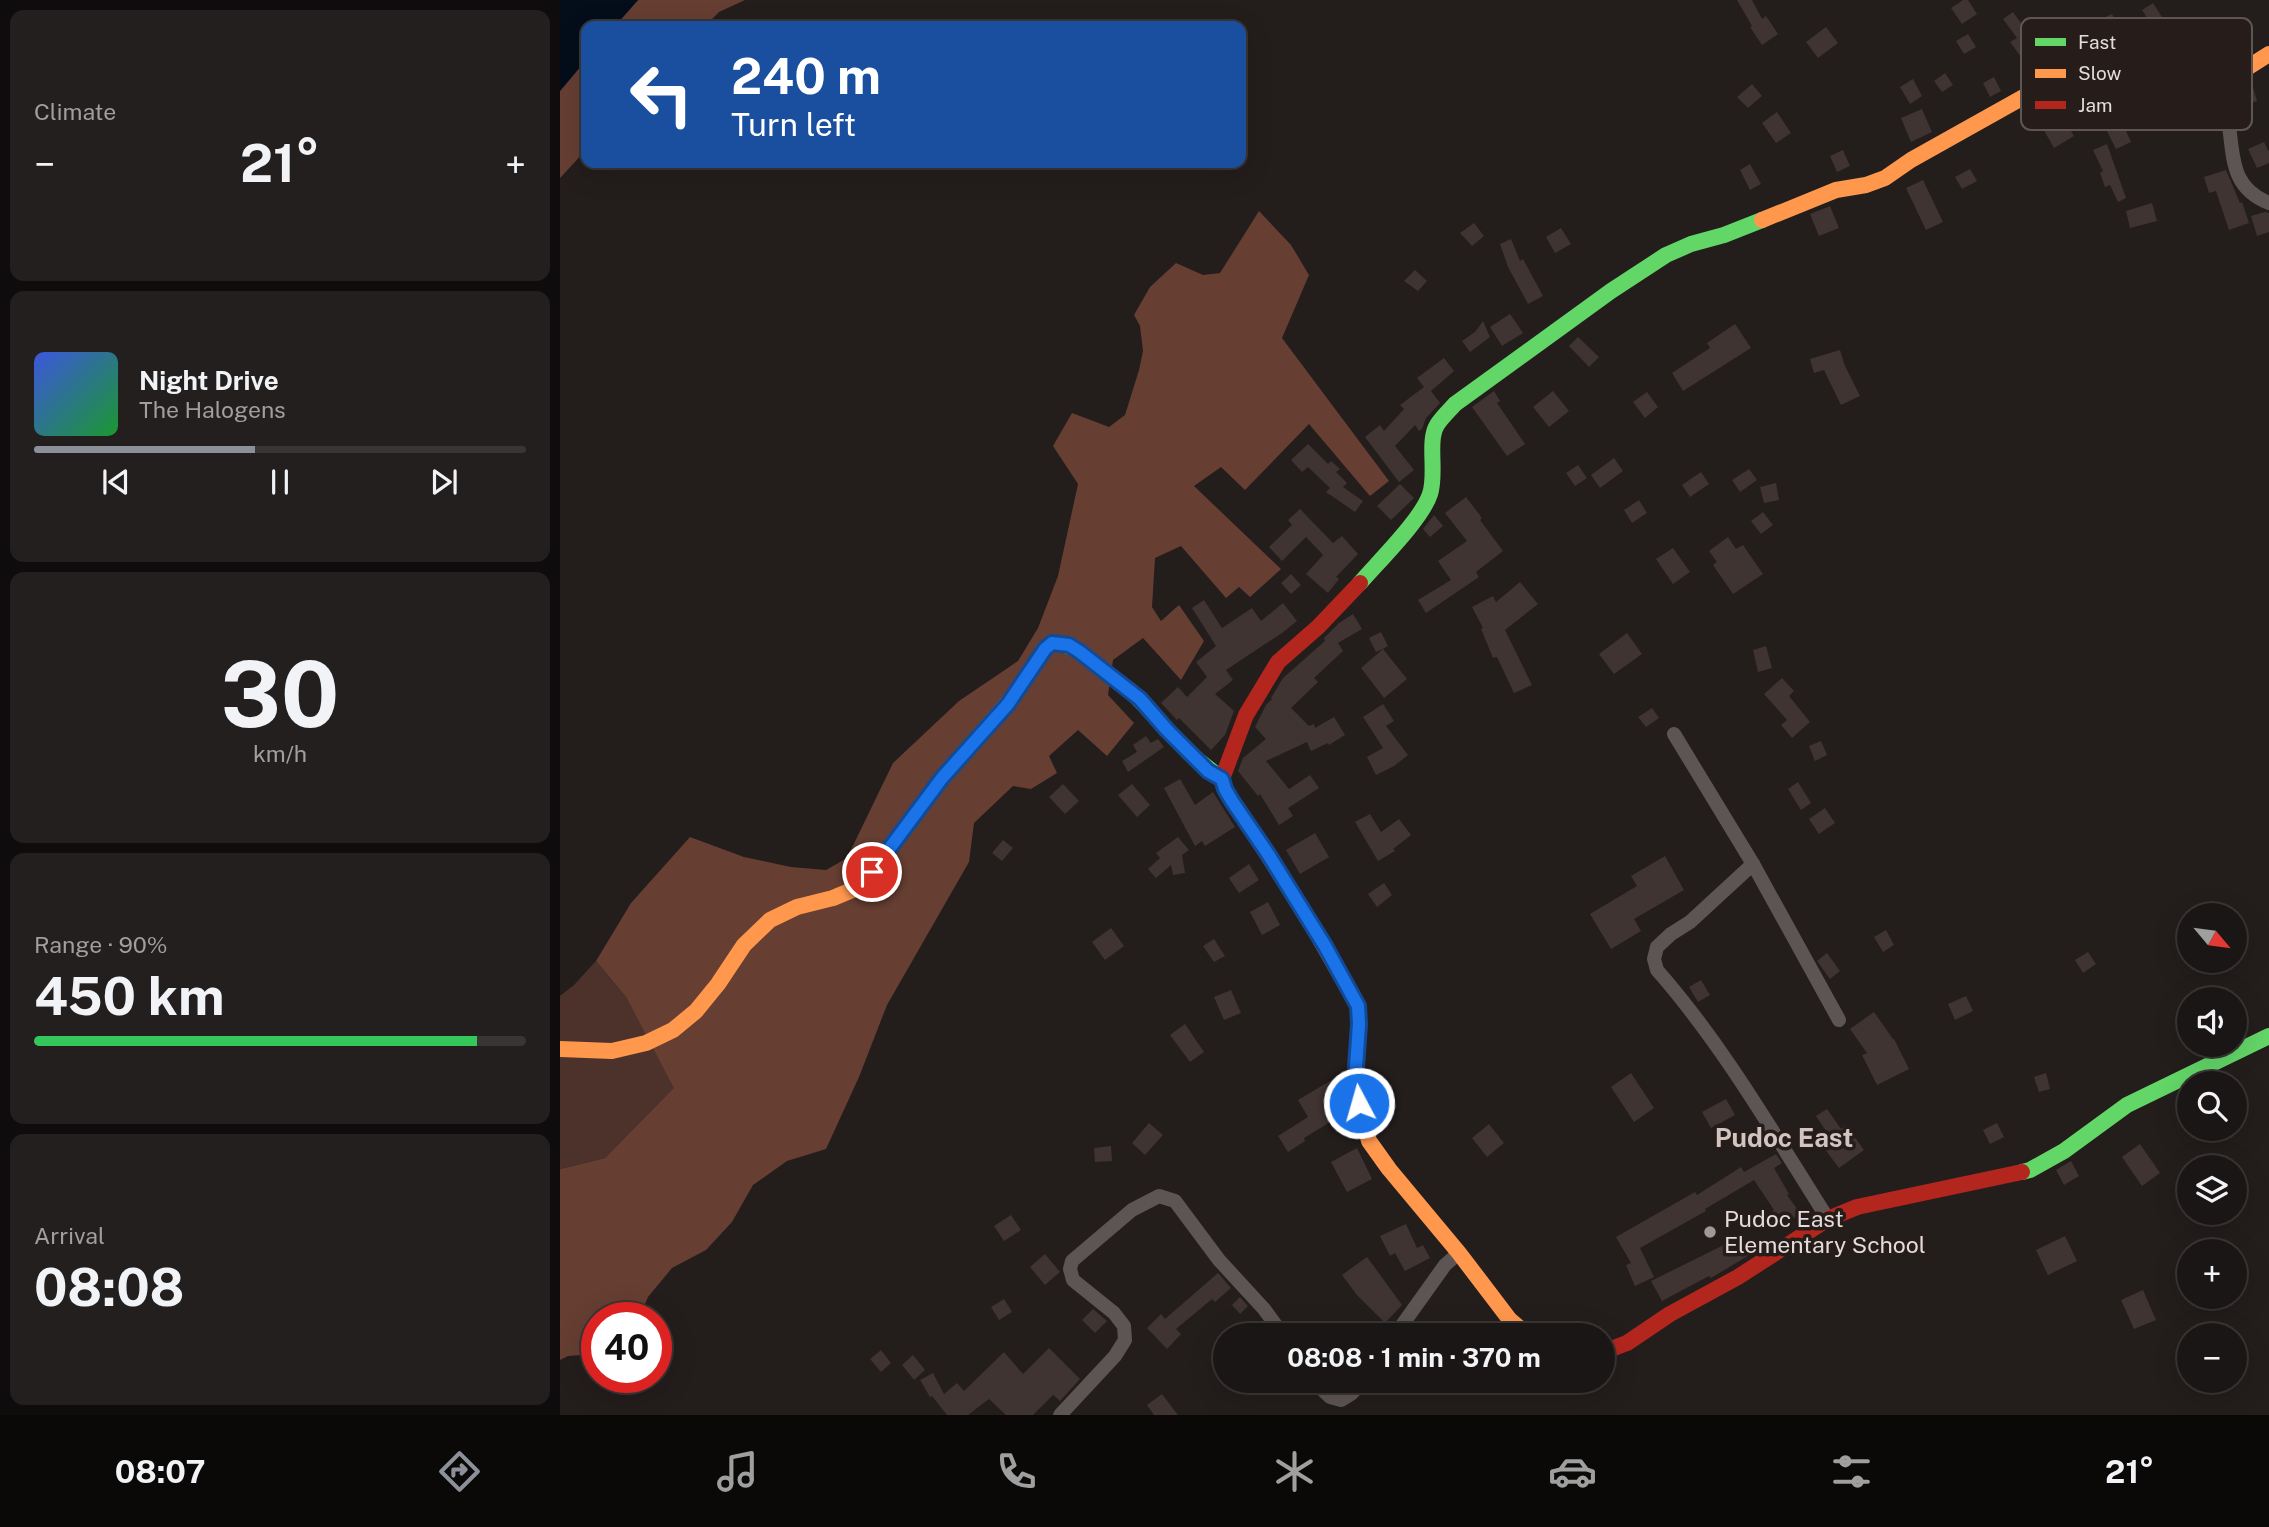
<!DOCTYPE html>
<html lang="en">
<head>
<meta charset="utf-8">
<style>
  :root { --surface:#1a1615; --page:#231f1e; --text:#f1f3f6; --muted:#9f9fa0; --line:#383534; --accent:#8c9099 }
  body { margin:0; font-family:"Public Sans",sans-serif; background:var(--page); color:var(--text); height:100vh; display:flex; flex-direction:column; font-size:26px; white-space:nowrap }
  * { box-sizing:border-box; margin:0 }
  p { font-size:23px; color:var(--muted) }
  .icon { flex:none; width:38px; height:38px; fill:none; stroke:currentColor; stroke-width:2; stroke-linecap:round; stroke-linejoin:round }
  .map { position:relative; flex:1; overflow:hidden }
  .panel { display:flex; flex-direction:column; gap:10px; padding:10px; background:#0e0c0c; width:560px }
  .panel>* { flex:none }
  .banner { position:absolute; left:21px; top:21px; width:665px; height:147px; border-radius:14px; box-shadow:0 7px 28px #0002,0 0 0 2px var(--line); background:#1a4fa0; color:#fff; overflow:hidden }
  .needle { width:46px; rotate:119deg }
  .fabs { position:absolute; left:1617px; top:903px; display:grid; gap:14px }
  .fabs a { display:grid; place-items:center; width:70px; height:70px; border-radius:50%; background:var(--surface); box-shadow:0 7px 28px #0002,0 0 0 2px var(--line); font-size:35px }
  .speed { position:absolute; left:21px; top:1302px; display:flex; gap:14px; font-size:35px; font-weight:700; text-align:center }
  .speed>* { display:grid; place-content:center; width:91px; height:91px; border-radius:50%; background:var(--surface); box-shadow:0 7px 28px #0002,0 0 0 2px var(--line); line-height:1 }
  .speed .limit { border:10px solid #d22; background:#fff; color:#111 }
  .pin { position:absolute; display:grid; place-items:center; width:60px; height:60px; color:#fff; margin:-30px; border:4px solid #fff; border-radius:50%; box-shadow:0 2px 7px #0007 }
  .me { position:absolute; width:77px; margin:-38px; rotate:354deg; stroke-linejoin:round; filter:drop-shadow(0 0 5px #0008) }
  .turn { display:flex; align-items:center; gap:24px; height:147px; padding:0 35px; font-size:32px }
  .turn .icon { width:91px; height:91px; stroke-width:2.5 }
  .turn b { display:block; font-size:49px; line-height:60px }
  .big { font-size:52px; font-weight:700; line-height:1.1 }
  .panel .card { flex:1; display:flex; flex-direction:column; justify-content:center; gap:10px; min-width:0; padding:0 24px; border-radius:14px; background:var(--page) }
  .panel .dial { align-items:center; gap:0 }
  .dial b { font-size:91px; line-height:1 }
  .song { display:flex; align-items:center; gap:21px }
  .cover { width:84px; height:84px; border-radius:10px; background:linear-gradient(135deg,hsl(230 70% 55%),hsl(130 70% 35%)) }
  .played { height:7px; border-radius:4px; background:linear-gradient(90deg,var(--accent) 45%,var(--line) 45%) }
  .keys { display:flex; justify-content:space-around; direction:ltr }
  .heat { display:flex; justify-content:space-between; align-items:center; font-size:38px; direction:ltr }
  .charge { height:10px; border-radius:5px; background:linear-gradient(90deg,#34c759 90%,var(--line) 0) }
  .trip { position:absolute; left:653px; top:1323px; width:402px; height:70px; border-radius:35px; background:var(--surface); box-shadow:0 7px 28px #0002,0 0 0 2px var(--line); font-weight:700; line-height:70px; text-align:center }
  .tabs { display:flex; height:112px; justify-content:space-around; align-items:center; background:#0a0908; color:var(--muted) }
  .tabs .icon { width:49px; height:49px }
  .tabs .on { color:var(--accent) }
  .tabs b { font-size:32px; color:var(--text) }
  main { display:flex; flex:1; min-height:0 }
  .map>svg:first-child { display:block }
</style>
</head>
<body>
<main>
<section class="panel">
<div class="card"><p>Climate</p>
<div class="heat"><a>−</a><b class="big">21°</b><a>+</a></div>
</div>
<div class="card">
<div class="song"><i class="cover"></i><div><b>Night Drive</b><p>The Halogens</p></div></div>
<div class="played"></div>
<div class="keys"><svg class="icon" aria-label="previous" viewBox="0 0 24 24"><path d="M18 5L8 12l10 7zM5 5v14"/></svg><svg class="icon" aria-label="pause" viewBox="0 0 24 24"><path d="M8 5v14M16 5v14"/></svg><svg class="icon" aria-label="next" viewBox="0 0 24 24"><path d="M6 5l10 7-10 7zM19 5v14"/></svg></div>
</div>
<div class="card dial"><b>30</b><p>km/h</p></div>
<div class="card"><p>Range · 90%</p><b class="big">450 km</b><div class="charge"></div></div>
<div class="card"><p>Arrival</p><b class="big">08:08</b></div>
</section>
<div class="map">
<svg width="1709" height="1415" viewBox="0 0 1709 1415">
  <rect width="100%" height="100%" fill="#231d1c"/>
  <polygon fill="#4c322a" points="36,961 66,997 115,1088 45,1158 0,1169 0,996 14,985"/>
  <g fill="#663e32">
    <polygon points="78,0 185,0 159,12 145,26 55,26"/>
    <polygon points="26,60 26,150 0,178 0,91"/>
    <polygon points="699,211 731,245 749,275 722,338 829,481 810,496 749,424 685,490 661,467 634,486 721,569 690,597 679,587 666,598 621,546 595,558 592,607 601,621 619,605 644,641 621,680 583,638 553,660 548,695 574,723 547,756 518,730 489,756 497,773 471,789 453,786 414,823 409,862 327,1005 299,1077 266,1149 227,1161 193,1185 172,1222 146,1250 112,1268 88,1297 79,1318 37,1318 37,1354 8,1356 0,1360 0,1169 45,1158 114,1088 66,997 36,961 71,903 130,837 184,857 231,867 266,870 287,858 333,763 399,701 458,661 478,628 498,576 518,484 493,446 512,413 549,427 565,415 579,370 583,351 580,326 574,315 590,287 616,263 643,275 660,273"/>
  </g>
  <polygon fill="#030e1a" points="0,0 78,0 55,26 26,26 26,60 0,91"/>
  <g fill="#3f3431">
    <polygon points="1177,0 1192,0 1202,19 1206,16 1218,34 1202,45 1190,27 1192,26"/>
    <polygon points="1403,0 1408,0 1417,14 1402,24 1391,8"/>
    <polygon points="1593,3 1602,17 1591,24 1582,10"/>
    <polygon points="1453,12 1467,31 1470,29 1480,44 1461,57 1450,42 1457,38 1443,19"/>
    <polygon points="1552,14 1558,26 1543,33 1537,21"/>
    <polygon points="1266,27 1278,43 1258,58 1246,42"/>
    <polygon points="1408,34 1416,47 1404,54 1396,41"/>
    <polygon points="1385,73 1393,85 1382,92 1374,81"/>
    <polygon points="1434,77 1441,91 1430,97 1423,83"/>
    <polygon points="1353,79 1362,96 1350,104 1340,87"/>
    <polygon points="1689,81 1691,81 1697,101 1676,108 1671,92"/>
    <polygon points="1192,84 1202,96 1188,108 1177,97"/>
    <polygon points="1362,109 1372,132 1351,142 1341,118"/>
    <polygon points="1217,112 1231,133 1216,143 1202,123"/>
    <polygon points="1502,116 1514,136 1494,148 1482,127"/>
    <polygon points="1562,122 1571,142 1556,149 1546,129"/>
    <polygon points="1704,142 1709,152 1709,163 1697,168 1688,149"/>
    <polygon points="1547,144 1566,198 1558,202 1550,185 1545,187 1540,173 1543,171 1533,150"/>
    <polygon points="1283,150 1290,166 1277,172 1270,156"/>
    <polygon points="1190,164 1201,184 1190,190 1180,170"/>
    <polygon points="1410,169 1417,181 1402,189 1395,177"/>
    <polygon points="1666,170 1680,203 1682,202 1689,223 1669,230 1656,191 1649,193 1644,177"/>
    <polygon points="1363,180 1383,222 1366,230 1346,188"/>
    <polygon points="1592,203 1597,221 1570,228 1566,211"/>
    <polygon points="1270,206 1279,228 1259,236 1250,214"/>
    <polygon points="1705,212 1709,213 1709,232 1697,236 1691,216"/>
    <polygon points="914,223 924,236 912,246 900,233"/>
    <polygon points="1001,228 1011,244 995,253 986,237"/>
    <polygon points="951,239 960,261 963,259 983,296 968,304 948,267 940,244"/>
    <polygon points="855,270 867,281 858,291 844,281"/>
    <polygon points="950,314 963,333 942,346 930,327"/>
    <polygon points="923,321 930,337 910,352 902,341 915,332"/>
    <polygon points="1175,324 1191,348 1123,391 1112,373 1150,348 1147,343"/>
    <polygon points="1018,337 1039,357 1029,367 1009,346"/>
    <polygon points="1280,350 1285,366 1300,396 1281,405 1264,370 1254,373 1250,359"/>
    <polygon points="884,358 894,371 871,391 880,403 866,418 862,429 859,431 855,425 835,446 854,470 839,482 805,437 820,425 824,431 844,409 840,405 864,387 857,378"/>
    <polygon points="934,391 940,401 937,403 965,444 947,456 912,407"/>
    <polygon points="993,391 1009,411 989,427 973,407"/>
    <polygon points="1087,392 1098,407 1085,418 1073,402"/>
    <polygon points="748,444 768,464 771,461 780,469 776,472 787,483 783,487 803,501 795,512 766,492 770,488 748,467 742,472 731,460"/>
    <polygon points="1054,458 1063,471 1040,488 1031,475"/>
    <polygon points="1018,465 1027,478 1015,486 1006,473"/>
    <polygon points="1189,469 1197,480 1180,492 1172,480"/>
    <polygon points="1141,472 1149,484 1130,497 1122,485"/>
    <polygon points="1216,483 1219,500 1204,503 1200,487"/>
    <polygon points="840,484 854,498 831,520 817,506"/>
    <polygon points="906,497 922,518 920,520 943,551 916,572 919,577 866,613 858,600 891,580 878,561 907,541 885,513"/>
    <polygon points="1079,500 1087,513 1072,523 1064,510"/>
    <polygon points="740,509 773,543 782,536 798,554 776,577 779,579 768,593 746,574 763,555 746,537 722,561 709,547 732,525 728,520"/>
    <polygon points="1203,512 1213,525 1201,534 1191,521"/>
    <polygon points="874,515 883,526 870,537 863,529"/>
    <polygon points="1168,537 1176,549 1183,545 1203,574 1173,594 1153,565 1157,562 1149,551"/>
    <polygon points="1113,548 1130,572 1113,584 1096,559"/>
    <polygon points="731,574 741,585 731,594 721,583"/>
    <polygon points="960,582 978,604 945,630 972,685 954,693 937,657 933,658 921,629 923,628 912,607 933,596 936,602"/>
    <polygon points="644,600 662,628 692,608 701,621 723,603 737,621 722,633 666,670 673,680 655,694 674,711 665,735 651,750 619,718 617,720 601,703 618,687 627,697 647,677 636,662 656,646 632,608"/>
    <polygon points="793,614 802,629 778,643 783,651 754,678 758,682 731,708 749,726 754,724 755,728 774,717 785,735 769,745 768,743 751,751 747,742 706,761 729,789 750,775 759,788 728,808 733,816 719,825 700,794 698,796 678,771 683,758 706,739 695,727 706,705 712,699 711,698 723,678 765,641 764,638 779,623"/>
    <polygon points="821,632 828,646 823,649 847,679 824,698 801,668 823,649 816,652 809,638"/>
    <polygon points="1067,633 1082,654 1054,674 1039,654"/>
    <polygon points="1206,646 1212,668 1198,672 1193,650"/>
    <polygon points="1222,678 1234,691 1229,696 1250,722 1232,738 1221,725 1227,720 1204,694"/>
    <polygon points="823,704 834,721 826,726 848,755 834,766 816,775 807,757 823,748 803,717"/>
    <polygon points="1092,708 1099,718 1086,727 1078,717"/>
    <polygon points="586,736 591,743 598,739 604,747 568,772 562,761 577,752 573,745"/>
    <polygon points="1261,741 1267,755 1255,761 1249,746"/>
    <polygon points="620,779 635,805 653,792 675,827 645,846 642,841 635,846 604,788"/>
    <polygon points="1238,782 1251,803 1241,810 1228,789"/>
    <polygon points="503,784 519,801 505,814 489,797"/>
    <polygon points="572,784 590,805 577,817 558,795"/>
    <polygon points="1265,808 1275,823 1259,834 1249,819"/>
    <polygon points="810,814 821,832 839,819 851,835 833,849 835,851 818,861 795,822"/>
    <polygon points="755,833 769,857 740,874 726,850"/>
    <polygon points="618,837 629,850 622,855 625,873 613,875 611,865 596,878 588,869 600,858 596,853"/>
    <polygon points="443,840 453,848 442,861 432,853"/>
    <polygon points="1105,856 1124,890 1074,919 1081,931 1051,949 1030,914 1077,886 1071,876"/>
    <polygon points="689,864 699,880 679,893 669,878"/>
    <polygon points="824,883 832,895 817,907 808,894"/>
    <polygon points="708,902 720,925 702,935 690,912"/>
    <polygon points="551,928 564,946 545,960 532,942"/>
    <polygon points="1326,930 1334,945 1323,952 1314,937"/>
    <polygon points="654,939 665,956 654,962 643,946"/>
    <polygon points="1528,952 1536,964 1523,973 1515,960"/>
    <polygon points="1267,953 1280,971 1270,979 1257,961"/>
    <polygon points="1141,980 1150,995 1138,1002 1129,987"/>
    <polygon points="671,990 681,1013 664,1020 654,997"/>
    <polygon points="1406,996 1413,1011 1395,1020 1388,1004"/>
    <polygon points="1314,1012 1333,1039 1334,1039 1349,1069 1317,1085 1302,1055 1307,1053 1290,1029"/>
    <polygon points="625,1024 644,1052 630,1062 610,1035"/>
    <polygon points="1071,1073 1094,1108 1074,1122 1051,1087"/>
    <polygon points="1486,1073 1490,1089 1479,1092 1474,1077"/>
    <polygon points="770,1081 788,1111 744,1138 745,1141 728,1152 718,1136 748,1117 738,1100"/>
    <polygon points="1166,1099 1175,1115 1151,1128 1142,1112"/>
    <polygon points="1267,1109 1281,1129 1286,1125 1304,1150 1279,1168 1261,1144 1270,1137 1256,1116"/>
    <polygon points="589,1123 603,1135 585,1155 572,1143"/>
    <polygon points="1437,1123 1444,1137 1430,1144 1423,1130"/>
    <polygon points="929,1124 944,1143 927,1157 912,1138"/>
    <polygon points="1580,1144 1600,1173 1582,1186 1562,1157"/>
    <polygon points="551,1146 552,1161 535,1162 534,1148"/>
    <polygon points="797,1148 812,1179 787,1192 771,1162"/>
    <polygon points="1216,1154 1222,1163 1214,1168 1229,1194 1227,1195 1240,1213 1220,1228 1209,1213 1214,1210 1194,1180 1145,1209 1146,1211 1080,1248 1094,1277 1075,1286 1066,1265 1071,1263 1056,1237 1135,1192 1137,1195 1181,1167 1184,1172"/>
    <polygon points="1511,1161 1519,1176 1504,1185 1496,1170"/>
    <polygon points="451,1215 461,1230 444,1241 434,1226"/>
    <polygon points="846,1224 857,1248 863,1245 870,1258 845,1271 835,1253 830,1256 820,1236"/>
    <polygon points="1182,1236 1191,1254 1151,1278 1149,1276 1102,1301 1091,1281"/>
    <polygon points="1505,1236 1517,1261 1488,1275 1476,1250"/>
    <polygon points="485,1254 500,1272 485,1285 470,1267"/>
    <polygon points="807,1257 842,1305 825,1323 797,1295 782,1275"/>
    <polygon points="658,1273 671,1288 655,1302 652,1299 616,1329 621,1334 607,1349 587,1328 601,1314 605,1319"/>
    <polygon points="1583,1290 1596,1320 1574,1329 1561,1300"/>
    <polygon points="680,1297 688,1306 680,1314 672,1305"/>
    <polygon points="444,1299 452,1312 439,1320 431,1307"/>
    <polygon points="533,1309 547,1321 535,1333 522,1320"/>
    <polygon points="489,1348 520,1379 500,1401 493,1395 473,1415 446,1415 429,1399 408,1415 387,1415 372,1396 370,1397 360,1380 373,1373 384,1394 397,1383 404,1391 444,1352 463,1374"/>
    <polygon points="321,1350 331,1363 321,1372 310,1359"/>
    <polygon points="353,1355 365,1370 354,1380 342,1365"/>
    <polygon points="602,1394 618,1415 594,1415 587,1405"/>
  </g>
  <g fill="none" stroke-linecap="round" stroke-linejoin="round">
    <g stroke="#5d5553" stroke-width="14">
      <path d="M1656 83C1662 95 1666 106 1668 119 1674 155 1669 187 1709 203"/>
      <polyline points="1114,734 1193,864"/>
      <path d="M1268 1219C1214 1134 1163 1045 1097 970L1094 959 1097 947 1111 934 1130 922 1193 864 1279 1020"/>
      <polyline points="835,1335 885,1265 899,1253"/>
      <polyline points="753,1381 770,1397 781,1400 791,1394 804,1381"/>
      <polyline points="500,1415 555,1356 565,1340 564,1326 554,1313 513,1280 510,1269 512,1261 572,1210 599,1196 615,1201 659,1260 704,1309 723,1335"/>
    </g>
    <g stroke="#63d668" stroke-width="16">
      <path d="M800 583C819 561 862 519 870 494 877 474 867 441 877 425 882 417 889 411 895 404L1051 291 1106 255 1131 244 1164 235 1202 220"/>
      <polyline points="452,698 485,649 492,643 506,645 517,650 571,691 629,753 662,779"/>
      <polyline points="1462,1172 1470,1170 1504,1151 1567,1105 1709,1036"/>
    </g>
    <g stroke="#ff974d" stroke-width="16">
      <path d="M1202 220 1276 190 1306 185 1325 178 1351 160 1494 80 1608 34 1620 33C1637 46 1646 65 1656 83L1668 80 1709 54"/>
      <polyline points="748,918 798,1006 799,1024 796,1067 799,1103 809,1141 829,1169 899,1253 950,1320 968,1335"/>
      <polyline points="0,1049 52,1051 86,1043 113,1030 136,1011 158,984 184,945 210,920 237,907 273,898 297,888 312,872 382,778 452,698"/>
    </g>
    <g stroke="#b3261e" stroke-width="16">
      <polyline points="748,918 665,789 662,779 686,715 718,662 758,627 800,583"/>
      <polyline points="1043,1352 1067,1343 1110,1314 1178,1277 1268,1219 1297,1207 1462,1172"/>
    </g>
  </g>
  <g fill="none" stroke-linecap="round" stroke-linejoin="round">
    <g stroke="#114b97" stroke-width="18">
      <polyline id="route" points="312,872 382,778 448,704 485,649 492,643 509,645 520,652 580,699 607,730 648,771 662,779 665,789 672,801 708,854 765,946 798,1006 799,1024 796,1067 799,1103"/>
    </g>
    <use href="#route" stroke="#1a73e8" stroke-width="12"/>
  </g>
  <circle fill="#a09998" stroke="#261c19" stroke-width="2.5" cx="1150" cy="1232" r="7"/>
  <g text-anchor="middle" stroke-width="7" stroke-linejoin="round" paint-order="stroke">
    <g font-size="23" fill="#e3dcda" stroke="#261c19" text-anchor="start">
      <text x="1164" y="1227">Pudoc East<tspan x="1164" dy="26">Elementary School</tspan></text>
    </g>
    <g font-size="26" font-weight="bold" fill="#d2c4c0" stroke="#261c19">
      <text x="1224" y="1147">Pudoc East</text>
    </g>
  </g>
  <rect x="1461" y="18" width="231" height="112" rx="10" fill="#261c19" stroke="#5f5653" stroke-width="2"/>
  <rect x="1475" y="38" width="31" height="8" fill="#63d668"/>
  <rect x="1475" y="69" width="31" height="9" fill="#ff974d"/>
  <rect x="1475" y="101" width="31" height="8" fill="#b3261e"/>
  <g font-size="19" fill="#e3dcda">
    <text x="1518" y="49">Fast</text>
    <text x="1518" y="80">Slow</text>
    <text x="1518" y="112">Jam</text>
  </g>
</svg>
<div class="fabs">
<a><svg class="needle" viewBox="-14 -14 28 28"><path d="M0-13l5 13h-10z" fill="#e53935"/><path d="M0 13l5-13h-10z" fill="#9f9fa0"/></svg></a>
<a><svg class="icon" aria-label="sound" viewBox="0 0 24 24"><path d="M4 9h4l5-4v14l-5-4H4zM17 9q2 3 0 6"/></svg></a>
<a><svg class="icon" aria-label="search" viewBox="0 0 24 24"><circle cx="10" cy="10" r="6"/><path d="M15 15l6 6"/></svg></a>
<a><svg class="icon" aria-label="layers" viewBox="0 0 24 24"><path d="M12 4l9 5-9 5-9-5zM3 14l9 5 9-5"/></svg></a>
<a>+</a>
<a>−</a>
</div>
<div class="speed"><div class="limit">40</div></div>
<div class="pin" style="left:312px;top:872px;background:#d93025"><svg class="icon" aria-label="arrive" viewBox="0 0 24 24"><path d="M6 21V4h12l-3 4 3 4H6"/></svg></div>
<svg class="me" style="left:799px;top:1103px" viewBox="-20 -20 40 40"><circle r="17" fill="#1a73e8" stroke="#fff" stroke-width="3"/><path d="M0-11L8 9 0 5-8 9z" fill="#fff"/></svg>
<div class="trip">08:08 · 1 min · 370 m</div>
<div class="banner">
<div class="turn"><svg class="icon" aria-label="left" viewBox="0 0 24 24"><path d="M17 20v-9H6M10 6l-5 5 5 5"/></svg><div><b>240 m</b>Turn left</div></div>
</div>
</div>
</main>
<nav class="tabs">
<b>08:07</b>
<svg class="icon on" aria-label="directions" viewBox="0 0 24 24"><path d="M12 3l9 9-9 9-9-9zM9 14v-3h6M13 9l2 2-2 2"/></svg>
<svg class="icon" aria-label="music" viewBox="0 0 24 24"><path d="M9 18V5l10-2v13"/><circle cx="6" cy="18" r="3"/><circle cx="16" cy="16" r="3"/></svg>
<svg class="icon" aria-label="phone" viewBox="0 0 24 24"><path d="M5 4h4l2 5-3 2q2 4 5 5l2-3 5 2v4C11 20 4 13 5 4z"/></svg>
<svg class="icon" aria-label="climate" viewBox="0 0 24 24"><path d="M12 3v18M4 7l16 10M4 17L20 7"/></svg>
<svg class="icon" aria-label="car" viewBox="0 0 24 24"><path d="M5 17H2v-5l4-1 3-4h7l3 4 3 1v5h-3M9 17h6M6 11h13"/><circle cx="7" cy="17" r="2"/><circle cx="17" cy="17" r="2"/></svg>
<svg class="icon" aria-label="filters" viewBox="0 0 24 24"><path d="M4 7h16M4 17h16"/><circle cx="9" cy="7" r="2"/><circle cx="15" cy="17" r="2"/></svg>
<b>21°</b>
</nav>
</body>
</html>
